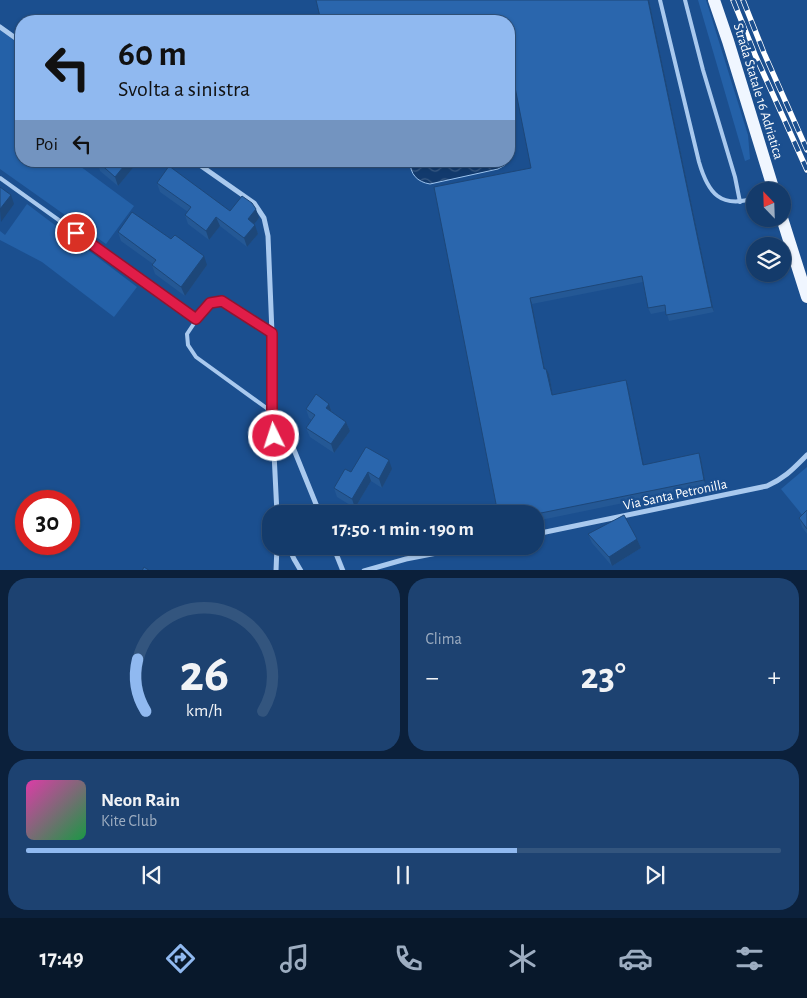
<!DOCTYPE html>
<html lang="it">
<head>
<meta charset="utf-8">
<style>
  :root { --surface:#143b6b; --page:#1d4271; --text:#f1f3f6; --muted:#9dadc1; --line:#33557e; --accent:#90b9f0 }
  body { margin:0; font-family:"Alegreya Sans",sans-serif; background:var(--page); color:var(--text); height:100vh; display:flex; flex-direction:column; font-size:19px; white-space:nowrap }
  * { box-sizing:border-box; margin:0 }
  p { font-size:16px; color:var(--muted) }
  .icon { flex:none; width:28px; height:28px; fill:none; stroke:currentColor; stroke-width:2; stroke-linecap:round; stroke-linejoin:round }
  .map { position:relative; height:570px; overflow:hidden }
  .side { display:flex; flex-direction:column; gap:8px; padding:8px; background:#0b203b; flex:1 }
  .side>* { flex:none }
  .top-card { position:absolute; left:15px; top:15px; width:500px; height:152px; border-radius:20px; box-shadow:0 1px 4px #0004,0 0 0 1px var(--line); background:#90b9f0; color:#111; overflow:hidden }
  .needle { width:32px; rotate:337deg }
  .controls { position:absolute; left:746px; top:182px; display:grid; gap:10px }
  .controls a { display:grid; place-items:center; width:45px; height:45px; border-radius:50%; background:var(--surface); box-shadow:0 1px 4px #0004,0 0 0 1px var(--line); font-size:25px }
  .speed { position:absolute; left:15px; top:490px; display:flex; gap:10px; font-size:25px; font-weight:700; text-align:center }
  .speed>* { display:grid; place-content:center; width:65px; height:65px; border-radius:50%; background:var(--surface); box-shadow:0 1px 4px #0004,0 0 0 1px var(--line); line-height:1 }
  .speed .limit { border:8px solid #d22; background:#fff; color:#111 }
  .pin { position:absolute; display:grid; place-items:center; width:42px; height:42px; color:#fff; margin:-21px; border:2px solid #fff; border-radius:50%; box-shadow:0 1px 5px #0007 }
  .me { position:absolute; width:55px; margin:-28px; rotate:356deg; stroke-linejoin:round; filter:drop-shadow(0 0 4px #0008) }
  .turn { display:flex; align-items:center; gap:18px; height:105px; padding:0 20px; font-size:22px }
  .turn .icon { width:65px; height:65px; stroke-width:2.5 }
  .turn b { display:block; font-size:35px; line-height:42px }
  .then { display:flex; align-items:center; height:48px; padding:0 20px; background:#0003; gap:10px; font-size:19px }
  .big { font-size:38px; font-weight:700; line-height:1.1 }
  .side .widget { flex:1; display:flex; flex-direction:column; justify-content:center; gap:8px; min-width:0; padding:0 18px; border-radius:20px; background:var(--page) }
  .side .dial { align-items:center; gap:0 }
  .dial svg { height:130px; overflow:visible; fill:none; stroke:var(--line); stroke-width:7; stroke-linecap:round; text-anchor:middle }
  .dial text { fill:var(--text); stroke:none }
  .song { display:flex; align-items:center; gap:15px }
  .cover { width:60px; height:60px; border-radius:8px; background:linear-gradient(135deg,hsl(320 70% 55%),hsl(140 70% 35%)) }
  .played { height:5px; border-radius:2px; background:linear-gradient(90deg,var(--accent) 65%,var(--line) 65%) }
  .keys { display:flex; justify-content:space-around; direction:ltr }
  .heat { display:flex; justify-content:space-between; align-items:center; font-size:28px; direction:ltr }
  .side .tiles { flex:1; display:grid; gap:8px; grid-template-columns:1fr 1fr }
  .widget:last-child { grid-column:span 2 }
  .trip { position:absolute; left:262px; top:505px; width:282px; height:50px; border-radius:20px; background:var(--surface); box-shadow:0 1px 4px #0004,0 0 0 1px var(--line); font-weight:700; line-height:50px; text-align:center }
  .dock { display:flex; height:80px; justify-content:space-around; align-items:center; background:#08182b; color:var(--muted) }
  .dock .icon { width:35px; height:35px }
  .dock .active { color:var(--accent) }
  .dock b { font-size:22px; color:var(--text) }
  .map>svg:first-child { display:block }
</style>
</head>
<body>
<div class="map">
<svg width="807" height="571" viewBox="0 0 807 571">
  <defs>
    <pattern id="water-waves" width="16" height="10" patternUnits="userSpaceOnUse" patternTransform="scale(1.25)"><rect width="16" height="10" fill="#123a6d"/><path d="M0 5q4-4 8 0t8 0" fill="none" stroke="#365883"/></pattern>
  </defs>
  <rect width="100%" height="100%" fill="#1b4f8f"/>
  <g fill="#2461a8">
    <polygon points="698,0 706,0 748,135 750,159 745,161"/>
    <polygon points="0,30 21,45 21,161 73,161 134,206 106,244 0,169"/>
    <polygon points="27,204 137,287 114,317 42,262 0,240 0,231 5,235"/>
    <polygon points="807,467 807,513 803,516 781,489"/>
  </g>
  <path fill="url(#water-waves)" stroke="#9cc4f0" d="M410 161H507L505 165 498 169 430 184C417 182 410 174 410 161Z"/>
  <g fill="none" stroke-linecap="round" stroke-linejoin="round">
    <g stroke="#a9c9ee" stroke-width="4">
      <path d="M660 0 699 162C708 193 720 209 755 198"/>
      <polyline points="685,0 703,70 735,177 740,202"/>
      <polyline points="0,178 197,319"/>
      <polyline points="272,333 221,301 210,303 197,319 187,334 188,345 196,357 272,412"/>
    </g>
    <g stroke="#a9c9ee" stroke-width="5">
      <polyline points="0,27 21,42"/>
      <polyline points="194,161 254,203 264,218 268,236 272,333 272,412 277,514"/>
      <polyline points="273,417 286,430 320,514"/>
      <path d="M536 534 767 486C785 478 793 469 807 455"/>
      <polyline points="288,546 294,559 301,571"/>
      <polyline points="333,546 343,571"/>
      <polyline points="276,571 277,546"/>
      <polyline points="364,571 406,559 473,546"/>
    </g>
    <g stroke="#f0f6ff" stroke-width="12">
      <polyline points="714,0 728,41 774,191"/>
      <polyline points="782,218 807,297"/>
    </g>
    <g stroke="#fff" stroke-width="5.5">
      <g id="rail">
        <polyline points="733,0 756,57 807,170"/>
        <polyline points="743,0 764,53 807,150"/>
      </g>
    </g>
    <use href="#rail" stroke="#1b4f8f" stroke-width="4" stroke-dasharray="11" stroke-linecap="butt"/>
  </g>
  <g fill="#245895">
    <polygon points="316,0 649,0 714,312 669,321 666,311 651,314 648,308 643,282 532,304 545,369 549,374 553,395 628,386 643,465 701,459 706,486 536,521 536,514 498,514 531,168 509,21 321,21"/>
    <polygon points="97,161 146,161 141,167 137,163 118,186 100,171"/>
    <polygon points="157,183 230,211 259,218 254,224 258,234 247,247 220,226 209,240 188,224 185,215 188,212 160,192"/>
    <polygon points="118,232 171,239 207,265 185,296 155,274 152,265 153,264 121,241"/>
    <polygon points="329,404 332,412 346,422 350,431 334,453 310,437 306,428 312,420 309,418 306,409"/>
    <polygon points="392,469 382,488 371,481 355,508 337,497 334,488 351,472"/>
    <polygon points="807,510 807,534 802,527 799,518"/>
    <polygon points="588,534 637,539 641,548 612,566 592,543"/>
  </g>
  <g fill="#1d4779">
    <polygon points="648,0 649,0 714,312 712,307"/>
    <polygon points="128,161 137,161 137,163 118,186 115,177"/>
    <polygon points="140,161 146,161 141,167"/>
    <polygon points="11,195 14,204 1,222 0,209"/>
    <polygon points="256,209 259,218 251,228 248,219"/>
    <polygon points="216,217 220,226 209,240 206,231"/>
    <polygon points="255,225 258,234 247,247 244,238"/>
    <polygon points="204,256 207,265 185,296 181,287"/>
    <polygon points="530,298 532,304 546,375 544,369"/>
    <polygon points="546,369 549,374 554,401 552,395"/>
    <polygon points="626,380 628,386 645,471 643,465"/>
    <polygon points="329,404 332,413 326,408"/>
    <polygon points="346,422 350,431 334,453 331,444"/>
    <polygon points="699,453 701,459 706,486 704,480"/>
    <polygon points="389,460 392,469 382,488 379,479"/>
    <polygon points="368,472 371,481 355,508 352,499"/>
    <polygon points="637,539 641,548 612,566 609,557"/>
  </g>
  <g fill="#2a66ad" stroke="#1d4779">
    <polygon points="316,0 648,0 712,307 666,315 665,305 648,308 642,276 530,298 544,369 546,369 552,395 626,380 643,465 699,453 704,480 536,514 498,514 434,187 531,168 509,57 509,21 363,21 363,18 347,21 321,21"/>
    <polygon points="97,161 128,161 115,177"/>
    <polygon points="169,166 230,211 242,196 252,203 256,209 248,219 255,225 244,238 216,217 206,231 185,215 191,207 157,183"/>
    <polygon points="0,187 11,195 0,209"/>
    <polygon points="132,212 171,239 175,235 204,256 181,287 152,265 156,260 118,232"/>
    <polygon points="316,394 329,404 326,408 346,422 331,444 306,428 315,415 306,409"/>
    <polygon points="366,447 389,460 379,479 368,472 352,499 334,488 345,469 351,472"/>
    <polygon points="807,510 807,529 799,518"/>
    <polygon points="624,515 637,539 609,557 588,534"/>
    <polygon points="144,567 150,571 142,571"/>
  </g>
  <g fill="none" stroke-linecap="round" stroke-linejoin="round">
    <g stroke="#92132f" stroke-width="12">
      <polyline id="route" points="76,233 196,319 210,303 222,301 272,333 272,412 274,436"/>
    </g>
    <use href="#route" stroke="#e11d48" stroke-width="9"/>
  </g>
  <g text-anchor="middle" stroke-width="5" stroke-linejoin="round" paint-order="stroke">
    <g font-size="14" fill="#fff" stroke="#1b4f8f">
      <text transform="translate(759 91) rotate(73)" y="5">Strada Statale 16 Adriatica</text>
      <text transform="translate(675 494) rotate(-12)" y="5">Via Santa Petronilla</text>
    </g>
  </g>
</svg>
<div class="controls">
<a><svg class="needle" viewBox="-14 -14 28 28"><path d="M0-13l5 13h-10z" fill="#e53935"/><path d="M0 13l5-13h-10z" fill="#9dadc1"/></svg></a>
<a><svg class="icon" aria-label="layers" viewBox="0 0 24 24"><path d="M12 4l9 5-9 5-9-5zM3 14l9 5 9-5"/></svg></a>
</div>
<div class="speed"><div class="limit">30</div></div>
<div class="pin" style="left:76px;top:233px;background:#d93025"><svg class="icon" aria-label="arrive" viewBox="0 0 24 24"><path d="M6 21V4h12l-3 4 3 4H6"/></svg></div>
<svg class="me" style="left:274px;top:436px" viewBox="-20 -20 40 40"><circle r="17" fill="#e11d48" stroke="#fff" stroke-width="3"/><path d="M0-11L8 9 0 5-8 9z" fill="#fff"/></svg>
<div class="trip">17:50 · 1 min · 190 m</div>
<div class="top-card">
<div class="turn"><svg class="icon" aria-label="left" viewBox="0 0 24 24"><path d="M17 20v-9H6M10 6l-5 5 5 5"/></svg><div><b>60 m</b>Svolta a sinistra</div></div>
<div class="then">Poi<svg class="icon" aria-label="left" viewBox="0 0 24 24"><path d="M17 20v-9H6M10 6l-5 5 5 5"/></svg></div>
</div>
</div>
<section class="side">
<div class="tiles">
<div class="widget dial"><svg viewBox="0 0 100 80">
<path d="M14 69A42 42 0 1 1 86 69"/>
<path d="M14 69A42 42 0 0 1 9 37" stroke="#90b9f0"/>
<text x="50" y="56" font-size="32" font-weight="700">26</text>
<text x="50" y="72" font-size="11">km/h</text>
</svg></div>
<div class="widget"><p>Clima</p>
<div class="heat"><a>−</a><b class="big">23°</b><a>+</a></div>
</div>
<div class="widget">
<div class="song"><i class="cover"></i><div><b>Neon Rain</b><p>Kite Club</p></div></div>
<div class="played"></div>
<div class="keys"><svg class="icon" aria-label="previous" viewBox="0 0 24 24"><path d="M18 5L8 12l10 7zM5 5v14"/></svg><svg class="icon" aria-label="pause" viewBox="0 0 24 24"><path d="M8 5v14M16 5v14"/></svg><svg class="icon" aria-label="next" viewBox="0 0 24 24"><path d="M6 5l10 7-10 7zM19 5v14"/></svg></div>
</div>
</div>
</section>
<nav class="dock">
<b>17:49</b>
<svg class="icon active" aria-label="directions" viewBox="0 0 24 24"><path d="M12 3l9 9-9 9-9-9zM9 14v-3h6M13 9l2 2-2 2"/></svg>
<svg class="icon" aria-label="music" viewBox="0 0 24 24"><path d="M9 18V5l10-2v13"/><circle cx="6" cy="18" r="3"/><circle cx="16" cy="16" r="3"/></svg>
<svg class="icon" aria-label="phone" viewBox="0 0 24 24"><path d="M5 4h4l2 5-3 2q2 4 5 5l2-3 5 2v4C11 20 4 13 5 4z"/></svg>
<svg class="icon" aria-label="climate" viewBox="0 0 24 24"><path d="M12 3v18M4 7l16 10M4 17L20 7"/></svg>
<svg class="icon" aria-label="car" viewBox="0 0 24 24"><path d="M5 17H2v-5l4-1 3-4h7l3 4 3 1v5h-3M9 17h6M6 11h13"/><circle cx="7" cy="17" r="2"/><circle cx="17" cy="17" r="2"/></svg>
<svg class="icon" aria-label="filters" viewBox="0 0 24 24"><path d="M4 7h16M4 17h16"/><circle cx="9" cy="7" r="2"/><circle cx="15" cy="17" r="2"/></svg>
</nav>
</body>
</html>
